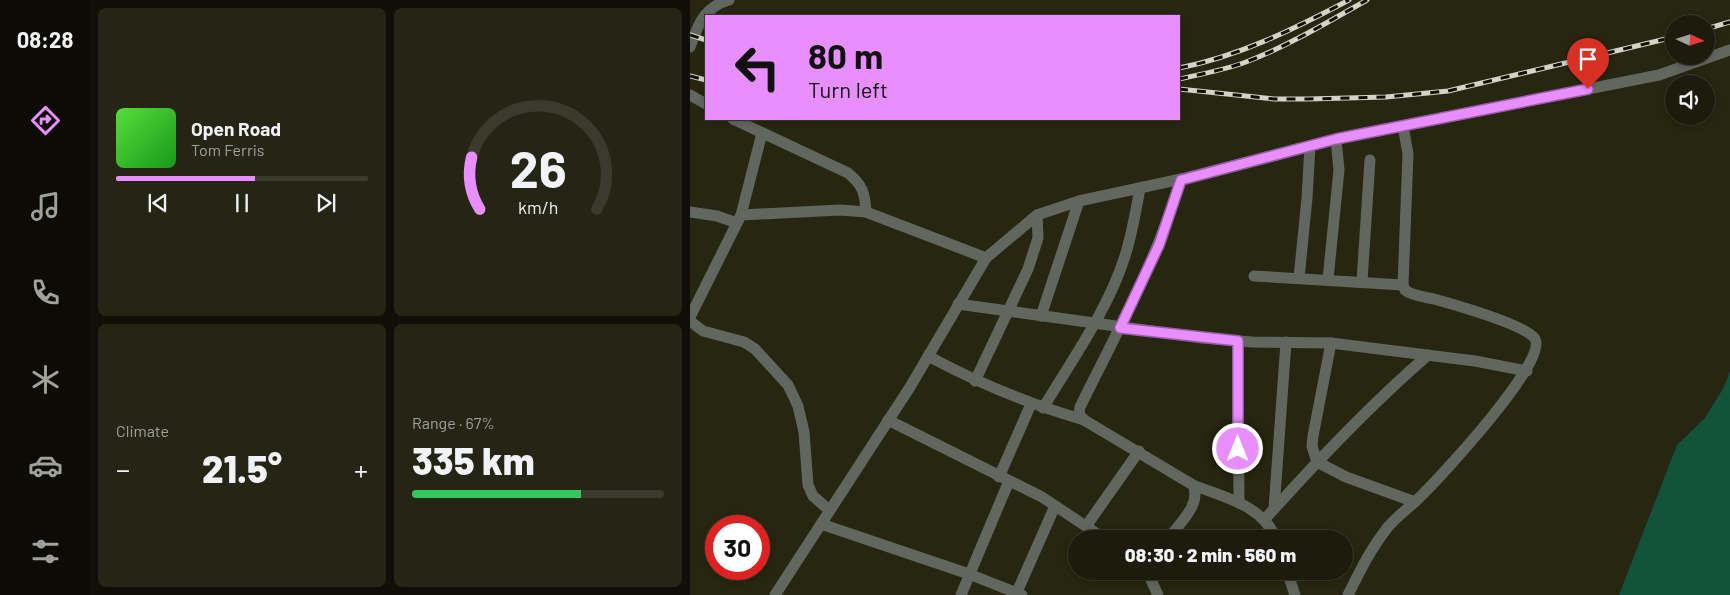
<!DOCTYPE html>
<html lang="en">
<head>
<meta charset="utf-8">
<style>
  :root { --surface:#1d1c0c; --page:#252515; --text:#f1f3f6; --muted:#a0a19d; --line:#3b3a2d; --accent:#e88eff }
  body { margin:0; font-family:Barlow,sans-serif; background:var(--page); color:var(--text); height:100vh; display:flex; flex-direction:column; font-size:19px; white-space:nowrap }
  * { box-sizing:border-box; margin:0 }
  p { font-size:16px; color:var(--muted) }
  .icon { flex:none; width:28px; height:28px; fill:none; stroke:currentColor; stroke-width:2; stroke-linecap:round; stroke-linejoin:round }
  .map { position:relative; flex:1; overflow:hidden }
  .side { display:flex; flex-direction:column; gap:8px; padding:8px; background:#100f07; width:600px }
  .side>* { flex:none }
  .top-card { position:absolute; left:15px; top:15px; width:475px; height:105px; border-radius:0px; box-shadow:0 2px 8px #0003,0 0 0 1px var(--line); background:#e88eff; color:#111; overflow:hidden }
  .needle { width:32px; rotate:94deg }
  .controls { position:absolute; left:975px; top:15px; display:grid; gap:10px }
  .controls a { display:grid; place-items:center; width:50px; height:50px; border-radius:50%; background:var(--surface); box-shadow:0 2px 8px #0003,0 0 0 1px var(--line); font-size:25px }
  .speed { position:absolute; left:15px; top:515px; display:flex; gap:10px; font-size:25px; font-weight:700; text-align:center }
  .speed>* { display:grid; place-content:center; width:65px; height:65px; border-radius:50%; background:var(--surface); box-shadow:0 2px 8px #0003,0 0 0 1px var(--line); line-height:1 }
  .speed .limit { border:8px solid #d22; background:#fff; color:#111 }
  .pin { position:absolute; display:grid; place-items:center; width:42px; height:42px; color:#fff; margin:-51px -21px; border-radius:50% 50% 50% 0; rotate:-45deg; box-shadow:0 0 5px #0007 }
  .pin .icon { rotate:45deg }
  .me { position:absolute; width:55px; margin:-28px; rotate:0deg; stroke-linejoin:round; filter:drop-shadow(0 0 4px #0008) }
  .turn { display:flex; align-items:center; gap:18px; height:105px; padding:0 20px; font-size:22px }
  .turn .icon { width:65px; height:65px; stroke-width:2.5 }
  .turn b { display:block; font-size:35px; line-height:42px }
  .big { font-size:38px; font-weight:800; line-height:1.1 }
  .side .tile { flex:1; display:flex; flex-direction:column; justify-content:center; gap:8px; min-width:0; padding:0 18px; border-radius:8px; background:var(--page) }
  .side .dial { align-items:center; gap:0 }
  .dial svg { height:130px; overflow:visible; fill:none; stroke:var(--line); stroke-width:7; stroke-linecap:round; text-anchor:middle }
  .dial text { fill:var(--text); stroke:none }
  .song { display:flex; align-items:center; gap:15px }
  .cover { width:60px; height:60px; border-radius:8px; background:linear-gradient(135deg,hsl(110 70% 55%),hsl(120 70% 35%)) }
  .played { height:5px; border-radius:2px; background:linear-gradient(90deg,var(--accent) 55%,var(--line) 55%) }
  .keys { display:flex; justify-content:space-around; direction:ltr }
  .heat { display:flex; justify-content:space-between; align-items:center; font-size:28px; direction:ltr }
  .charge { height:8px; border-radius:4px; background:linear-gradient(90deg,#34c759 67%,var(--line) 0) }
  .side .tiles { flex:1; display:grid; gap:8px; grid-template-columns:repeat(2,1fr) }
  .trip { position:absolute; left:378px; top:530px; width:285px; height:50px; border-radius:25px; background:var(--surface); box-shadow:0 2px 8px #0003,0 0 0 1px var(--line); font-weight:800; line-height:50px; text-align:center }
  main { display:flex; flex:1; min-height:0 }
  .tab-bar { display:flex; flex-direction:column; width:90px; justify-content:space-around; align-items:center; background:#0c0b05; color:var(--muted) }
  .tab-bar .icon { width:35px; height:35px }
  .tab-bar .on { color:var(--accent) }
  .tab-bar b { font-size:22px; color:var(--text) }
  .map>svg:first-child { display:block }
</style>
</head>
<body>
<main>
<nav class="tab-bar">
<b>08:28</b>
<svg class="icon on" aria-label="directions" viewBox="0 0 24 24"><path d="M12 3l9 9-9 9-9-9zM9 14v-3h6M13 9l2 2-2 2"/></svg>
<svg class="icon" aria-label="music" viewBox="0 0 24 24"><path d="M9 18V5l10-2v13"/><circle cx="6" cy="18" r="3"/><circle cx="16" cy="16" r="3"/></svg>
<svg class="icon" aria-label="phone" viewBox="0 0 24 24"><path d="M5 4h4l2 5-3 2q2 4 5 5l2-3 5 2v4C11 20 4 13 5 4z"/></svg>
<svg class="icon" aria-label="climate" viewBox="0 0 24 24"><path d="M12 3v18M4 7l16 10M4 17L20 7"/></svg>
<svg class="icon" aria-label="car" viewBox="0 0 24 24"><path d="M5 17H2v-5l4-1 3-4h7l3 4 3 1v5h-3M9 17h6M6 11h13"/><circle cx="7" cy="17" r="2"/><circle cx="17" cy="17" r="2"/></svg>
<svg class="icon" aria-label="filters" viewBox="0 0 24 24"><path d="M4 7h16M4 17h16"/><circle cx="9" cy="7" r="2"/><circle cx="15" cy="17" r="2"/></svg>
</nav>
<section class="side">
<div class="tiles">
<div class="tile">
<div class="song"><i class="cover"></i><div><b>Open Road</b><p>Tom Ferris</p></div></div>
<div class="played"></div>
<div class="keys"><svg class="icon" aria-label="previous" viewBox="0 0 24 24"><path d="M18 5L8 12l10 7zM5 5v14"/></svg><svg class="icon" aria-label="pause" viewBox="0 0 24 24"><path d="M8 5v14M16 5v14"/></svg><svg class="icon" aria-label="next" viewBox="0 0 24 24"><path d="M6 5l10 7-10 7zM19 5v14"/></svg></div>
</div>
<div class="tile dial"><svg viewBox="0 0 100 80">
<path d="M14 69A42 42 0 1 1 86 69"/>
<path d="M14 69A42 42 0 0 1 9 37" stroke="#e88eff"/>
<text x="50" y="56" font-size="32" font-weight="700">26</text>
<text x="50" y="72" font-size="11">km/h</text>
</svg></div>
<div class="tile"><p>Climate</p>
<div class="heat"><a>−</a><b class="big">21.5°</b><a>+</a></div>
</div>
<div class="tile"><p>Range · 67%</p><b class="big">335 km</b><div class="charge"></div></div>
</div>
</section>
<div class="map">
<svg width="1040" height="595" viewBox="0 0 1040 595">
  <rect width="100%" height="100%" fill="#272610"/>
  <polygon fill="#12533c" points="1040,371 1040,595 929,595 987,445 1015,418 1034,387"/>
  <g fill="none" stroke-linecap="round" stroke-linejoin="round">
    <g stroke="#61675e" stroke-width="11">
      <path d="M0 47C8 25 14 7 39 0"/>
      <polyline points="0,95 16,104"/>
      <path d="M43 119 158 173C173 185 175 194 176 212L296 258"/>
      <polyline points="0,212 27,216 47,223"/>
      <polyline points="51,215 150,210 176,212"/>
      <polyline points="564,276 713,285"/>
      <polyline points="609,278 617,198 620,146"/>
      <polyline points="638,279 649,170 646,139"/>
      <polyline points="672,281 680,160"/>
      <polyline points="268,304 512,338 562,342 641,343 785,361 837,371"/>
      <polyline points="351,316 389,201"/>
      <polyline points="0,317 51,215 72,133"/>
      <polyline points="0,321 13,331 54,342 65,349 98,385 108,406 114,432 118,485 123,496 139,510"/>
      <polyline points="548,341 549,503"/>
      <polyline points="641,343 623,436 622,446 627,462 656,477 725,502"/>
      <path d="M238 356C288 383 339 404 394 420"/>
      <polyline points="285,381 338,269 348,238 347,215"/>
      <path d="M353 408C382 360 418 310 435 256 442 234 446 211 450 188"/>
      <polyline points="198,420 352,497 415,539"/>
      <polyline points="309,477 341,404"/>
      <path d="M503 485C533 497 573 505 586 539"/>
      <polyline points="584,509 596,342"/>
      <path d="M575 519C627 461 679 406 738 355"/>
      <polyline points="131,524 279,574 332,595"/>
      <polyline points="397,525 449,451"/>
      <path d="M478 539C489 524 512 504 503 485L394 420 389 414 390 407C427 332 467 260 491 179"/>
      <polyline points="457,571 468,595"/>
      <polyline points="597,571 605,595"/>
      <polyline points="327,592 365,506"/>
      <polyline points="85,595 220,387 296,258 347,215 389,201 491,179 646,139 969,75 1040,50"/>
      <polyline points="271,595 319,481"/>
      <path d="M658 595C670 571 681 548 698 527 709 514 723 505 734 493 753 474 858 361 845 339 837 325 762 304 744 299 735 297 722 296 715 290L713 285 718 154 713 126"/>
    </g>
    <g stroke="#d4d4c5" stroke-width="5">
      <g id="rail">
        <polyline points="1016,29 1040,22"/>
        <polyline points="0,35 16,40"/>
        <path d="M489 68C550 56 604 29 659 0"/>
        <polyline points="0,76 16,80"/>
        <path d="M489 79C512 74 534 70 556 62 598 46 638 22 677 0"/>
        <polyline points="489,89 584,99 618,99 696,97 758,91 984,37"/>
      </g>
    </g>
    <use href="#rail" stroke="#0f0e06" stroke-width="3" stroke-dasharray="9" stroke-linecap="butt"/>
  </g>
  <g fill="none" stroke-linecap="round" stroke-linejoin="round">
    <g stroke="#975ca6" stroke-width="12">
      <polyline id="route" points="548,449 548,341 430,328 469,245 491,180 646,139 898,89"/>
    </g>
    <use href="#route" stroke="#e88eff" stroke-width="9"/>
  </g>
</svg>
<div class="controls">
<a><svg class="needle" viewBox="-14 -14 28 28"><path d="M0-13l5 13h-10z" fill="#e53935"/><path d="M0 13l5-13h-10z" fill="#a0a19d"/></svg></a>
<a><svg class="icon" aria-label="sound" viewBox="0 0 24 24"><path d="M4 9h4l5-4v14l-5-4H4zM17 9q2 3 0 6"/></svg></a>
</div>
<div class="speed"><div class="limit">30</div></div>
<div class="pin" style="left:898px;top:89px;background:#d93025"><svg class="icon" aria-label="arrive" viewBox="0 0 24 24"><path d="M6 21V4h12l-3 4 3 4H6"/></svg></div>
<svg class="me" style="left:548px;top:449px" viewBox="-20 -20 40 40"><circle r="17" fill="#e88eff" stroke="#fff" stroke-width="3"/><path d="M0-11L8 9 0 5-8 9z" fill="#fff"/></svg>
<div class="trip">08:30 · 2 min · 560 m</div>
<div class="top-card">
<div class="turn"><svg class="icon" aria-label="left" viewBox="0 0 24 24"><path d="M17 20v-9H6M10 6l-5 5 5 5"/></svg><div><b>80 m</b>Turn left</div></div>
</div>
</div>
</main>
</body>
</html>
